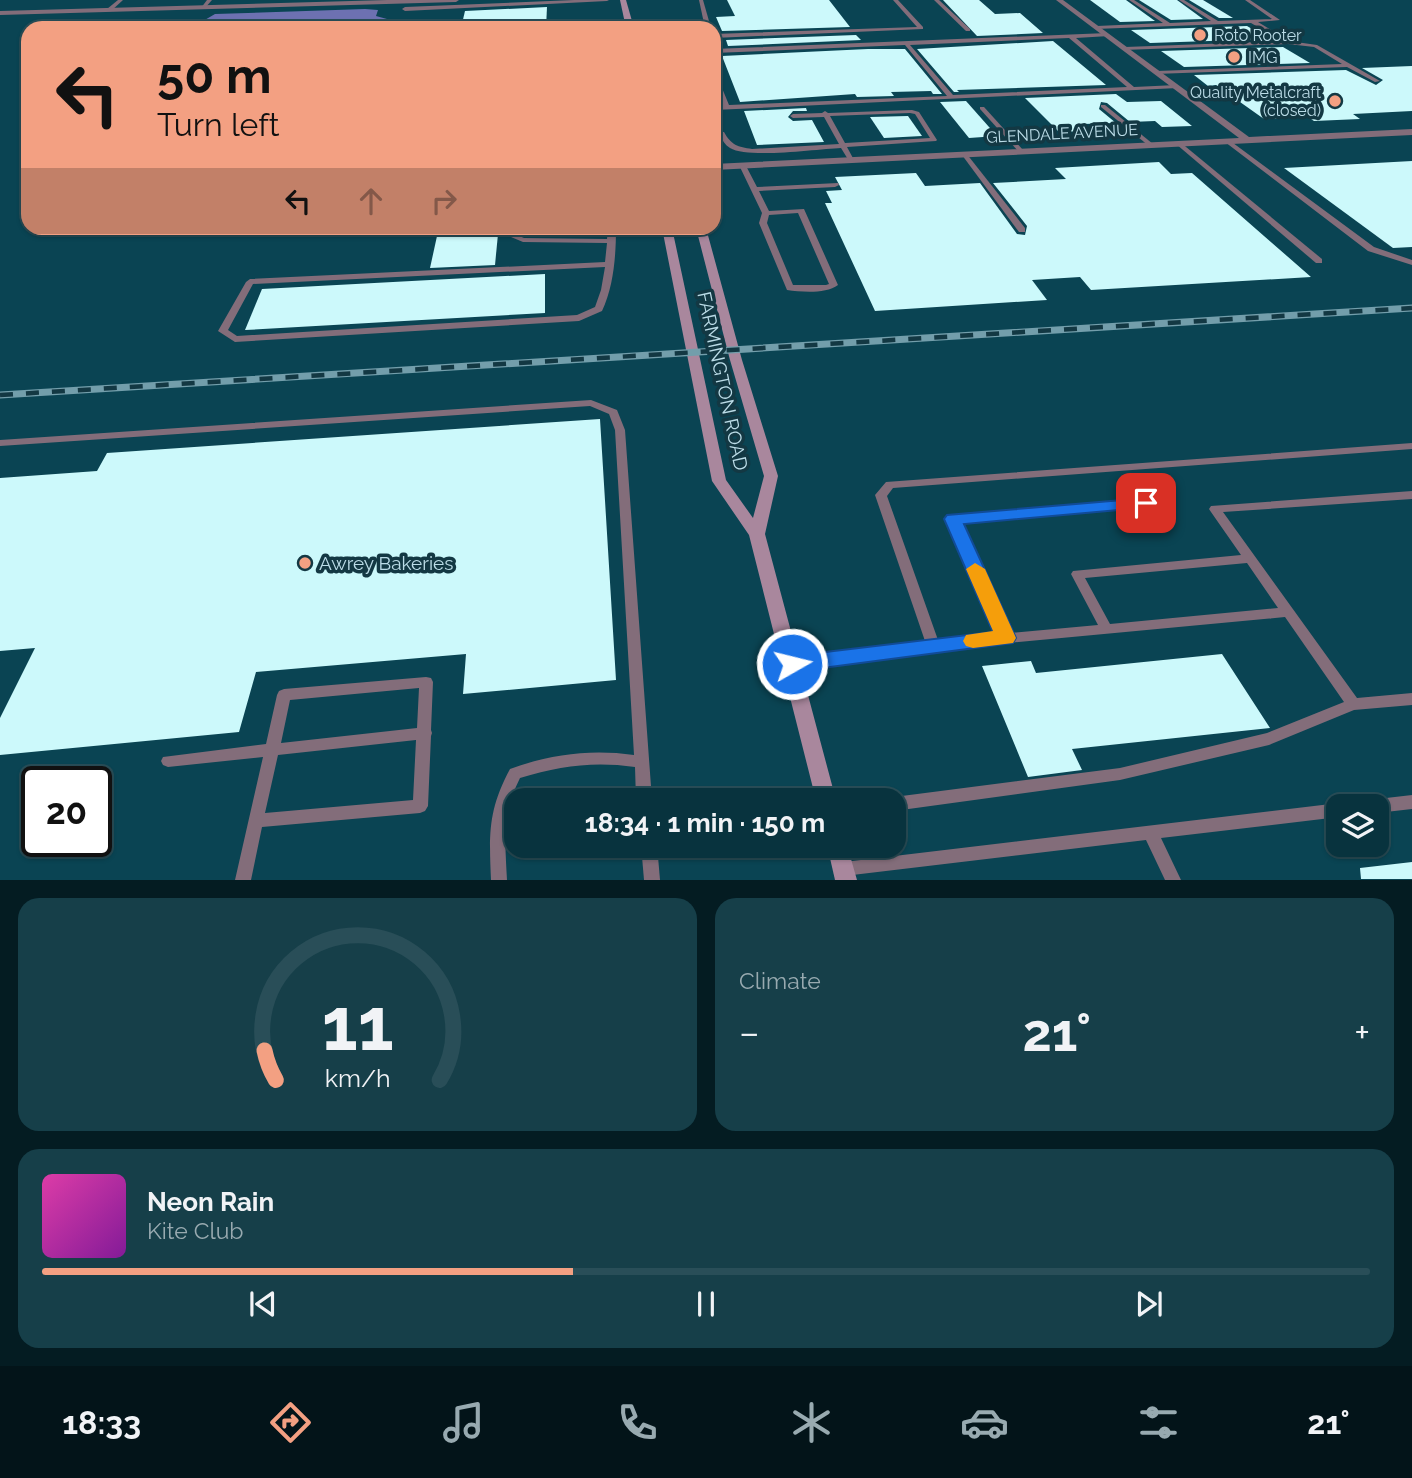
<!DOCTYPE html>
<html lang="en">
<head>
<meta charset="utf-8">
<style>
  :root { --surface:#08333e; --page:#163f49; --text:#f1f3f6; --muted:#98aab0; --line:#294e58; --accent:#f3a082 }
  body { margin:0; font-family:Raleway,sans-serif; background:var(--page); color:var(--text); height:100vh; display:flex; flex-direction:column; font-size:26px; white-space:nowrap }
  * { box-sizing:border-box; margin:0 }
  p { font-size:23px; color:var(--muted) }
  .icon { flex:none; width:38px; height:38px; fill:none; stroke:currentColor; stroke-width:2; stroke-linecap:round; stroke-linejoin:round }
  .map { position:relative; height:880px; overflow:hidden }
  .details { display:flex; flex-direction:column; gap:18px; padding:18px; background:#041c22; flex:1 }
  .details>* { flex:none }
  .banner { position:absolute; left:21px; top:21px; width:700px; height:214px; border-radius:21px; box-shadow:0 2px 5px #0004,0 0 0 2px var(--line); background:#f3a082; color:#111; overflow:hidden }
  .tools { position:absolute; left:1326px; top:794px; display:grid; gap:14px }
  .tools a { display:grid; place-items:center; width:63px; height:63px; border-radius:14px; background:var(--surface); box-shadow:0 2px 5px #0004,0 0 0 2px var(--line); font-size:35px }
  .speed { position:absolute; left:21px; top:766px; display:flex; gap:14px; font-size:35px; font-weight:700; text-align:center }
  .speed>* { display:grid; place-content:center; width:91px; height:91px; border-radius:50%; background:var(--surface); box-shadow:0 2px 5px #0004,0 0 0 2px var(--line); line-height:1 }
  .speed .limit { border:4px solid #111; border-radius:10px; background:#fff; color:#111 }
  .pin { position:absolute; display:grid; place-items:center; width:60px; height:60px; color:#fff; margin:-30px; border-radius:14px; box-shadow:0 4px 10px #0006 }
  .me { position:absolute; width:77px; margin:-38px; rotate:82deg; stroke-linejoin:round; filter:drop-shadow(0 0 5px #0008) }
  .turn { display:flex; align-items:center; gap:24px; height:147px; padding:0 21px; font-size:32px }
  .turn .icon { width:91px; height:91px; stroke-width:2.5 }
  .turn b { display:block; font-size:49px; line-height:60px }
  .lanes { display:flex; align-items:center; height:66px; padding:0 21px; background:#0003; justify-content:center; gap:35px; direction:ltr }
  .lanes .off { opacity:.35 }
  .big { font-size:52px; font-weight:700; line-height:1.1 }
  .details .card { flex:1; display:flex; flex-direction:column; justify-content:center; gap:10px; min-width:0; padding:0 24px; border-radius:21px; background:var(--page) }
  .details .dial { align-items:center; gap:0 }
  .dial svg { height:182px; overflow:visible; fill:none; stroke:var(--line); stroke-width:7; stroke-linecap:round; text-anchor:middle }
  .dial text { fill:var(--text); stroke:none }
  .song { display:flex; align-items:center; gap:21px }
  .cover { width:84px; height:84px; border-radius:10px; background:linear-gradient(135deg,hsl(320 70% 55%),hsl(290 70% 35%)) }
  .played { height:7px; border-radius:4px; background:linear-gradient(90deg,var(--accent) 40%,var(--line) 40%) }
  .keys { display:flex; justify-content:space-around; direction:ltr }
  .heat { display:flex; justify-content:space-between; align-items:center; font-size:38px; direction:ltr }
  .details .tiles { flex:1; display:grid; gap:18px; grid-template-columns:1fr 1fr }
  .card:last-child { grid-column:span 2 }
  .trip { position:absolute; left:504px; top:788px; width:402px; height:70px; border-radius:21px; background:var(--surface); box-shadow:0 2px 5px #0004,0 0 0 2px var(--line); font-weight:700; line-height:70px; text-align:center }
  .dock { display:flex; height:112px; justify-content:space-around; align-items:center; background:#031419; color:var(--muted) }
  .dock .icon { width:49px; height:49px }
  .dock .active { color:var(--accent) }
  .dock b { font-size:32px; color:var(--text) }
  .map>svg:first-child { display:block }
</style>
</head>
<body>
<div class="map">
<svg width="1412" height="880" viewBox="0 0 1412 880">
  <rect width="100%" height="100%" fill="#0a4453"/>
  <polygon fill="#6d71b1" points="365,9 378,10 376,16 387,19 387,23 191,28 215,14"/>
  <g fill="#ccf9fb">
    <polygon points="727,0 829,0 850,27 722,31 716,17 735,16"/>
    <polygon points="943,0 979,0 995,14 1020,13 1043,33 977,36"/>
    <polygon points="1090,0 1126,0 1155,21 1120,22"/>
    <polygon points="1139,0 1177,0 1203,19 1171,20"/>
    <polygon points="1189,0 1203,0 1233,18 1219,18"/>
    <polygon points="547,7 546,28 461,28 465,11"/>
    <polygon points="1247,26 1269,39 1150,43 1131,30"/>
    <polygon points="856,35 861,40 728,46 726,40"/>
    <polygon points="1053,41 1106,85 957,90 959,92 954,92 917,49"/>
    <polygon points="1283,47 1310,63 1184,67 1161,51"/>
    <polygon points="868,49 905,49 942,94 933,94 931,91 891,92 894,96 857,97 855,94 740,102 722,56"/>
    <polygon points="1412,66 1412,111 1353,114 1360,119 1314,121 1308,117 1264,119 1216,85 1208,86 1194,75 1346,70 1376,85 1383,80 1362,68"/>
    <polygon points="1116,94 1127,102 1161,101 1192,126 1162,127 1155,121 1130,122 1107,103 1101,102 1099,109 1116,123 1083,124 1090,131 1059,132 1025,98"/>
    <polygon points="966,101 997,136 969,138 940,102"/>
    <polygon points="806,108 807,111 793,111 788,117 793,121 812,120 824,142 757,145 744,111"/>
    <polygon points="908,116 922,136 884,138 870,117"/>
    <polygon points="1412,161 1412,247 1393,248 1284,168"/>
    <polygon points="1159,162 1171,174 1192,173 1311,277 1091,290 1080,277 1032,280 1047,300 875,311 825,203 832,203 826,191 842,190 835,177 916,173 925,186 980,183 1017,234 1025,235 1027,226 993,183 1066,179 1055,168"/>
    <polygon points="498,234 495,265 430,268 437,236"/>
    <polygon points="545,274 545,313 245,330 262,289"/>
    <polygon points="600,419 616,680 463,694 466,654 256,672 239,732 0,755 0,718 35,648 0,651 0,478 97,471 107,453"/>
    <polygon points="1222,654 1270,728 1072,749 1082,770 1028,777 982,666 1031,661 1036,673"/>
    <polygon points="1412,862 1412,879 1361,879 1360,868"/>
  </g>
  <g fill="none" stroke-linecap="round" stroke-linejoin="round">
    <g fill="#836d7a" fill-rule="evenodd">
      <polygon points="118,0 123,0 111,11 107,11 107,9"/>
      <polygon points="207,0 212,0 205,8 201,8"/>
      <polygon points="574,0 609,0 607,1 405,11 402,9 405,7"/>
      <polygon points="699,0 703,0 711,28 705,28"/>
      <polygon points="893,0 898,0 923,27 923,29 714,38 714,34 917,27"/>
      <polygon points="934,0 939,0 970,29 970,31 966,31"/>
      <polygon points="1129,0 1134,0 1170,23 1211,21 1179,0 1184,0 1218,21 1272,19 1245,0 1250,0 1280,20 1258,22 1289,41 1317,45 1380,81 1375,82 1347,67 1155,74 1154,73 1157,71 1342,64 1314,47 1288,44 1123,50 1122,49 1125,47 1282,41 1251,23 1095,29 1097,26 1163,23"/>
      <polygon points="629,23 631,26 569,28 572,26"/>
      <polygon points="401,25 405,25 406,28 400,28"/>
      <path d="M1107 33 1109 36 1076 38 1134 87 1176 85 1179 87 1178 88 714 110V106H723L714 83V74L717 76 729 105 947 96 905 45 714 53V49ZM1069 38 1127 87 953 95 910 45Z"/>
      <polygon points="1101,105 1105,105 1153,144 1153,146 1149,146 1101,107"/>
      <polygon points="980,107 984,107 1023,150 1023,152 1019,152 980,109"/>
      <path d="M912 110 919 112 937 140 936 141 847 147 854 160 851 162 849 161 841 148C817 149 748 159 730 148 725 145 722 140 720 135H714V131L724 132C731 145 738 147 752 149L839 144 824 117 793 118 790 116 793 114 822 113 825 111 828 113ZM910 113 915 114 930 138 845 143 830 116Z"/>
      <polygon points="1225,140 1229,140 1374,247 1412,260 1412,265 1368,251 1225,142"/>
      <polygon points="1176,142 1180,142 1322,259 1322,263 1316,263 1176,144"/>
      <polygon points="962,153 966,153 1025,228 1025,232 1019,232 962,155"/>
      <path d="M741 164H745L757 187 838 183 839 185 835 187 759 191 769 211 804 209 838 285C826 294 802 292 787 290L759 223 762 213 739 165ZM798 213 829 284 826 285H793L767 223 769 215Z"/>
      <path d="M490 228H500L524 238 607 239 608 228H616C616 254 614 286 602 311L579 321 235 342 218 331 246 282 250 279 605 262 607 243 523 242ZM605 267 601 290 595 307 577 315 237 336 228 330 253 284Z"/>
      <path d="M591 400 617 410 625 430 652 800H636L635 767C593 761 560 766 520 778 502 813 505 842 507 880H491C489 834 488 810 510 769 551 754 591 749 634 755L615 430 609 414 590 406 0 446V440Z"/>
      <path d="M1412 443V449L893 488 887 496 938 640 998 634 947 519 949 516 1146 499 1152 503 1146 507 960 522 1010 633 1098 625 1071 574 1073 571 1241 555 1211 512 1209 509 1211 506 1412 491V499L1223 512 1357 698 1412 693V705L1354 710 1269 745 1120 780 894 811V800H888L894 797 1120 768 1267 733 1344 702 1285 617 933 650 792 669 787 668 785 664 787 660 792 659 925 641 875 495 886 482ZM1247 563 1278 608 1110 624 1085 578Z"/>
      <path d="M426 677 431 678 433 682 431 730 432 733 431 736 428 806 425 811 420 813 262 827 251 880H235L263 757 168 767 163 765 161 761 163 757 266 744 277 695 279 691 284 689ZM419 688 417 728 281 743 290 700ZM416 740 413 800 265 813 278 755Z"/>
      <polygon points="1412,795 1412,809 1377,813 1377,807 1362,807 1364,802 1369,800"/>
      <polygon points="1339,803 1345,807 1339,807 1339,817 1161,838 1181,880 1165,880 1146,840 844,876 838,874 836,869 838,864 844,862"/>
      <polygon points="641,845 657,845 660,880 644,880"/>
    </g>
    <g fill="#836d7a" fill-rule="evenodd">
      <polygon points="387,0 459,0 456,2 0,15 0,11"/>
      <polygon points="1056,0 1063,0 1249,137 1412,129 1412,135 714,170 714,164 1239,138"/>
    </g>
    <g fill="#a9879d" fill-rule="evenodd">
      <polygon points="620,0 626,0 634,28 626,28"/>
      <polygon points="662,228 672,228 726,480 753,518 764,476 730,360 696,228 706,228 742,360 778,476 765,534 836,800 816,800 749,535 712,481"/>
      <polygon points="827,845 847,845 857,880 835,880"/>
    </g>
    <g stroke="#739eab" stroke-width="7">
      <polyline id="rail" points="0,395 1412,308"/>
    </g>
    <use href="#rail" stroke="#133843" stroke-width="4.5" stroke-dasharray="13" stroke-linecap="butt"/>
  </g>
  <polygon fill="#1a73e8" stroke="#114b97" stroke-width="2" points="1146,498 1154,503 1152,507 964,524 1016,638 1013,643 792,672 785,670 782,664 785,659 792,656 993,632 944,519 947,515"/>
  <polygon fill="#f59e0b" points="975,563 985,569 1016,638 1013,643 973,648 966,646 963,641 966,635 993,631 966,569"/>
  <g fill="#f3a082" stroke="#133843" stroke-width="2.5">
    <circle cx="1200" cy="35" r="7"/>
    <circle cx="1234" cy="57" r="7"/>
    <circle cx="1335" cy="101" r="7"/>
    <circle cx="305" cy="563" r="7"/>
  </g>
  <g text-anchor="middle" stroke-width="7" stroke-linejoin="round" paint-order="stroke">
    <g font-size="16" fill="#bbdce7" stroke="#133843" text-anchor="start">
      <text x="1214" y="41">Roto Rooter</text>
      <text x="1248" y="63">IMG</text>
      <text x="1321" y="98" text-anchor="end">Quality Metalcraft<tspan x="1321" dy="18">(closed)</tspan></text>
    </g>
    <g font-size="16" fill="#bbdce7" stroke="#133843">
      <text transform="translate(1062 133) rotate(-3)" y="6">GLENDALE AVENUE</text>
    </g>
    <g font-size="19" fill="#bbdce7" stroke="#133843">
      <text transform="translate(723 381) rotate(78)" y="7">FARMINGTON ROAD</text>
    </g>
    <g font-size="19" fill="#bbdce7" stroke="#133843" text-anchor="start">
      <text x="319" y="570">Awrey Bakeries</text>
    </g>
  </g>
</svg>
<div class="tools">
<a><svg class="icon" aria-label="layers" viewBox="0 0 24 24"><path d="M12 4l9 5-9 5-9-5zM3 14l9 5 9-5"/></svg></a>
</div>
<div class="speed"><div class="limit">20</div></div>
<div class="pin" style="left:1146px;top:503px;background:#d93025"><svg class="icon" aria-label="arrive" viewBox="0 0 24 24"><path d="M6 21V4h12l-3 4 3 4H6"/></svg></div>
<svg class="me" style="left:792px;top:664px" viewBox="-20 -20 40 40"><circle r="17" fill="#1a73e8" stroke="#fff" stroke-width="3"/><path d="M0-11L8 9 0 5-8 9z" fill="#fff"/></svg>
<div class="trip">18:34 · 1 min · 150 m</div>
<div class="banner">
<div class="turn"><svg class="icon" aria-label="left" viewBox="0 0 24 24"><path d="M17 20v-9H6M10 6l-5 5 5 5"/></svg><div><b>50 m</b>Turn left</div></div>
<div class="lanes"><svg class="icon" aria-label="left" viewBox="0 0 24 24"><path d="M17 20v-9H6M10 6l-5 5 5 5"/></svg><svg class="icon off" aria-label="ahead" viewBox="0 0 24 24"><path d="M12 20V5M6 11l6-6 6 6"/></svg><svg class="icon off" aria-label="right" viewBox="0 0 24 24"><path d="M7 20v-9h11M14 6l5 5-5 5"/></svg></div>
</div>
</div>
<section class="details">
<div class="tiles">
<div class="card dial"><svg viewBox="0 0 100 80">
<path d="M14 69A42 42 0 1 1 86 69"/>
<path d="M14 69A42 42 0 0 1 9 56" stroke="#f3a082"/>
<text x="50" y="56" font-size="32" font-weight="700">11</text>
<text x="50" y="72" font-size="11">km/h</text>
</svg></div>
<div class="card"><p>Climate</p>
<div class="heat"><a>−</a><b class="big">21°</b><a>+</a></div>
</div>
<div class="card">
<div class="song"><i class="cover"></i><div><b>Neon Rain</b><p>Kite Club</p></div></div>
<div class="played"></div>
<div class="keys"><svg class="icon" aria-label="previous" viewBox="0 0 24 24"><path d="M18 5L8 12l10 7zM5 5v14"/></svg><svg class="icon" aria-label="pause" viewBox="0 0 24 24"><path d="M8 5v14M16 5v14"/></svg><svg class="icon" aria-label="next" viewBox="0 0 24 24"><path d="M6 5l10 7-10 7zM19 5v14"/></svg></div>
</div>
</div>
</section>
<nav class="dock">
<b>18:33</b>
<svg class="icon active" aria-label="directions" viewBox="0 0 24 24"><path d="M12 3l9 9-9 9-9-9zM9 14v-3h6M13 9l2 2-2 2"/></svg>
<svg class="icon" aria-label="music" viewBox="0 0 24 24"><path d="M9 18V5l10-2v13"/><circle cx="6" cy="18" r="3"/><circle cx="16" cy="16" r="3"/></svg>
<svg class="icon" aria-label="phone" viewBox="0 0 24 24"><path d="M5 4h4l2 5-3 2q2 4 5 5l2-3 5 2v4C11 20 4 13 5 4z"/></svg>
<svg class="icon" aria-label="climate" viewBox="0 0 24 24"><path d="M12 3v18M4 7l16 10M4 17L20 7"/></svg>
<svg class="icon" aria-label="car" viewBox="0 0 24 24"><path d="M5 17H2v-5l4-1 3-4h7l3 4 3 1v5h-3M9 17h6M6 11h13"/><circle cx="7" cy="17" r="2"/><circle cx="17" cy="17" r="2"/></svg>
<svg class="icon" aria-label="filters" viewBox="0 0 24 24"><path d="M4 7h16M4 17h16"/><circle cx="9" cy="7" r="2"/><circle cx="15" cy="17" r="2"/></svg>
<b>21°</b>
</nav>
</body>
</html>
